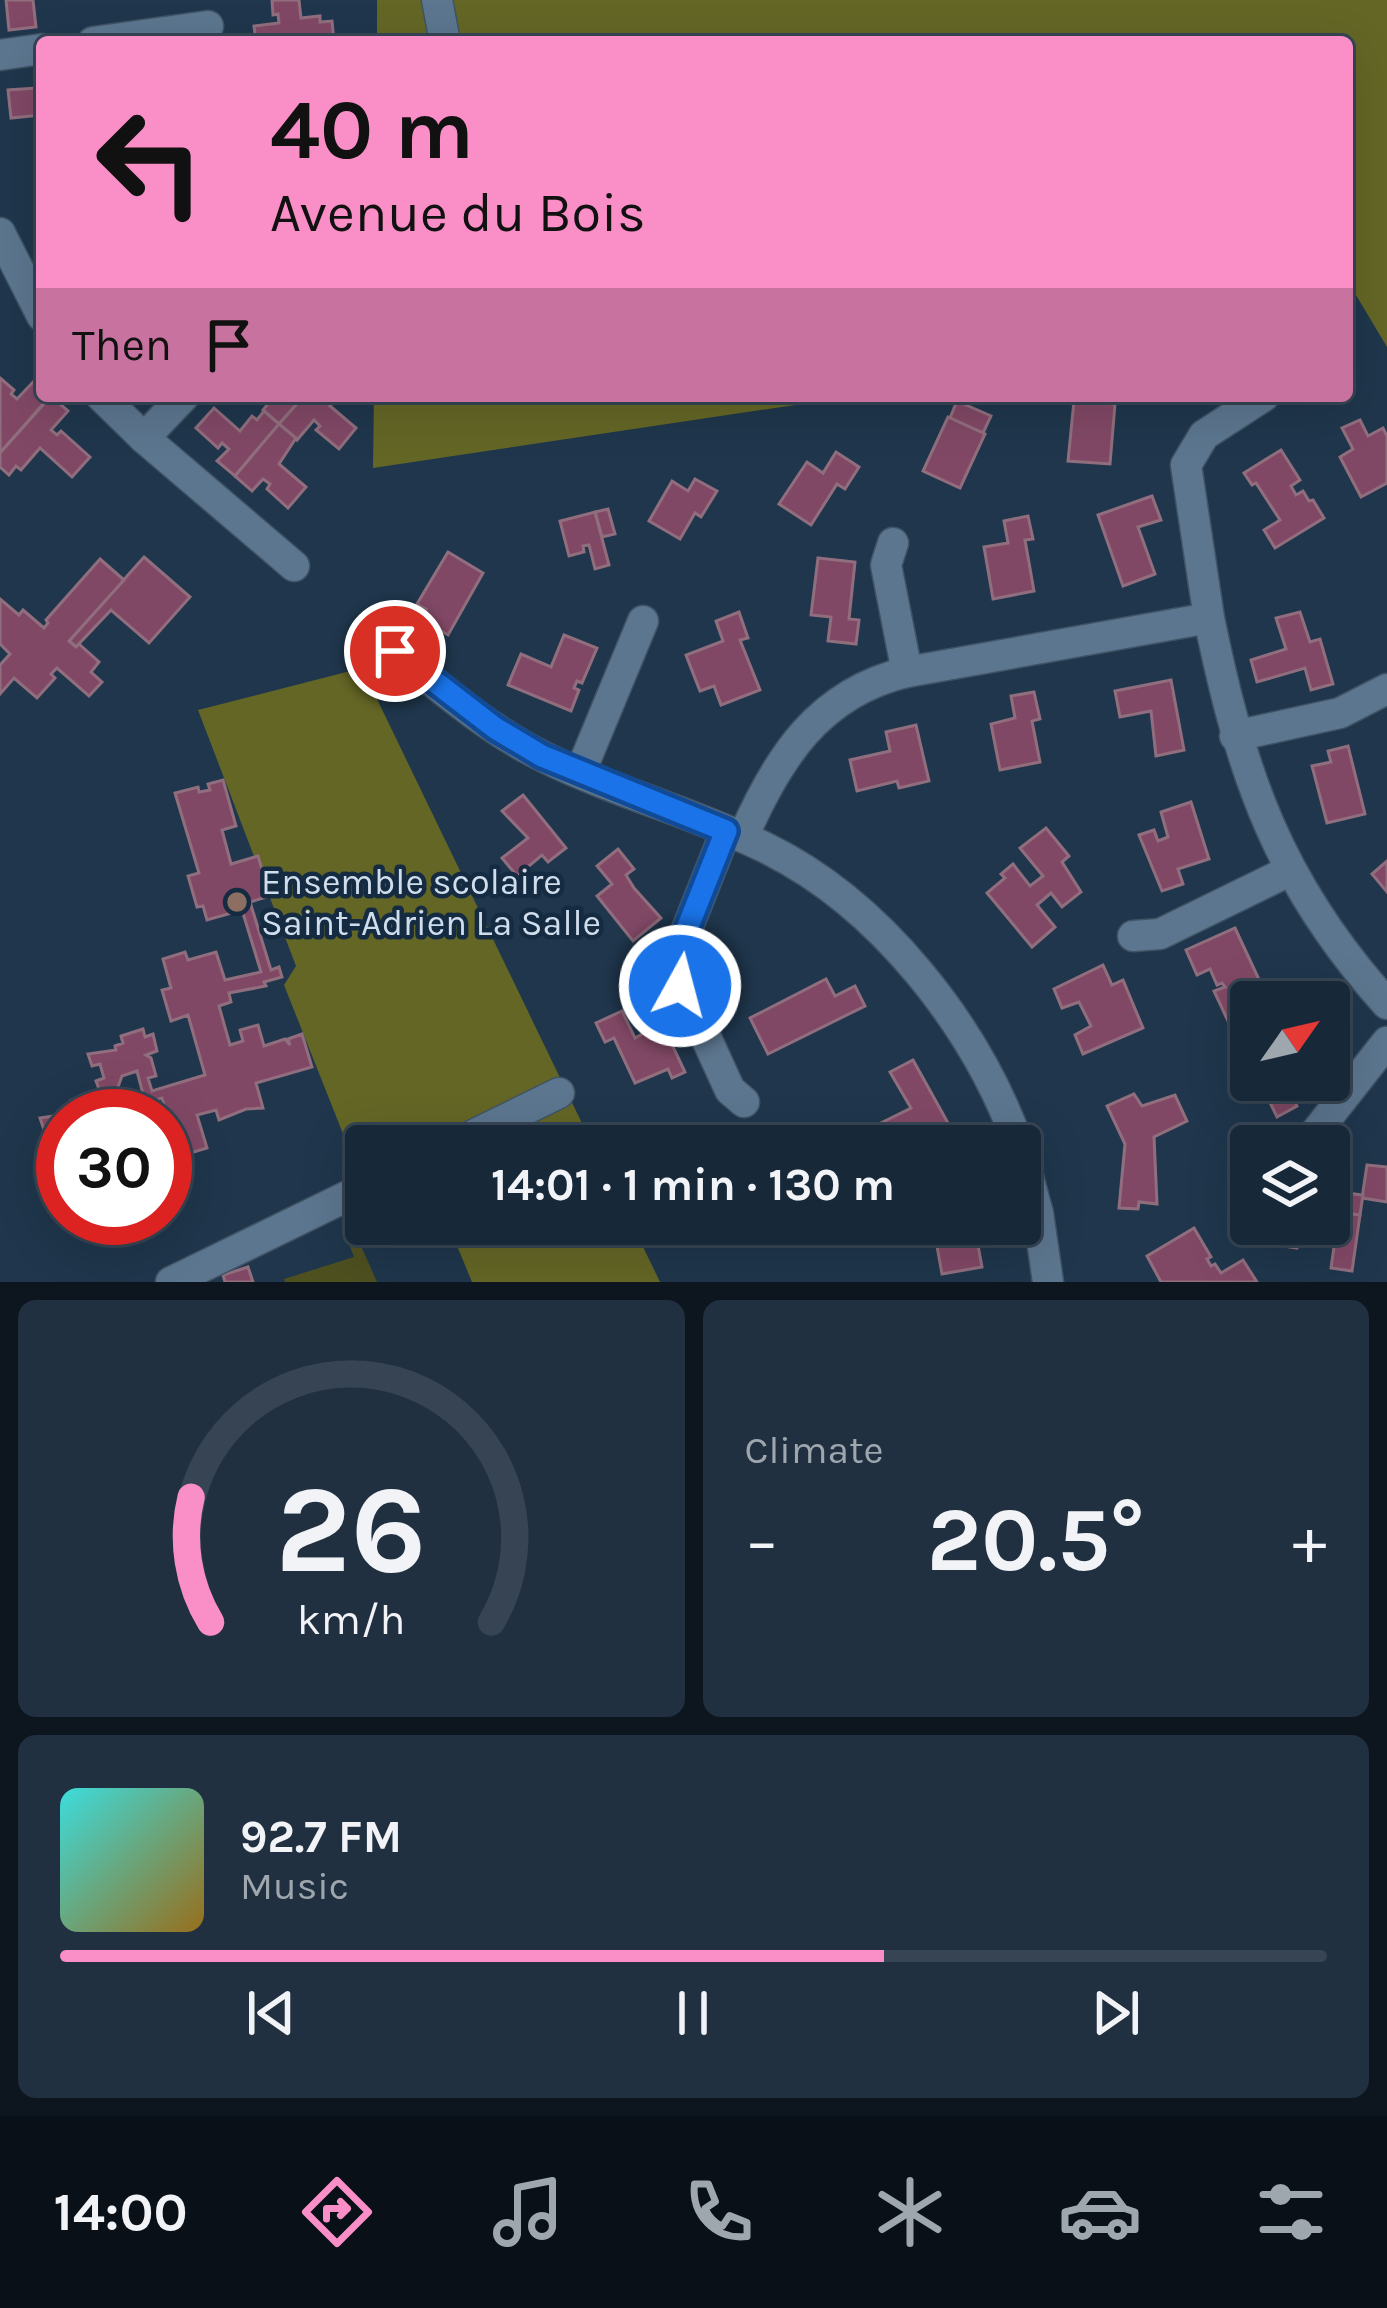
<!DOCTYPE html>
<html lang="en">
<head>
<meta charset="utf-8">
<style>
  :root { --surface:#172839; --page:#203041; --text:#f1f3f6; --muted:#9ea6ae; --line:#364453; --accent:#fa8fc7 }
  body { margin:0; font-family:Karla,sans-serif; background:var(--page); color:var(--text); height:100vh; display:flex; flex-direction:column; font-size:45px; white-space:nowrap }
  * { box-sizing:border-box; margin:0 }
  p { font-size:39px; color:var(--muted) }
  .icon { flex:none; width:66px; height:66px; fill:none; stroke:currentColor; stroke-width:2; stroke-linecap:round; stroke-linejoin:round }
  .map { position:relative; height:1282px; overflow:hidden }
  .drawer { display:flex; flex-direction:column; gap:18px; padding:18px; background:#0d161f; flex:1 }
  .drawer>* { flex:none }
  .hud { position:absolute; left:36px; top:36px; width:1317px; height:366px; border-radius:12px; box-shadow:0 12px 48px #0002,0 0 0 3px var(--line); background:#fa8fc7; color:#111; overflow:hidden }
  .needle { width:78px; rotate:56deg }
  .fabs { position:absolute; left:1230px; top:981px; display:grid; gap:24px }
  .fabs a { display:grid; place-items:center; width:120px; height:120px; border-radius:12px; background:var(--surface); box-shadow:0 12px 48px #0002,0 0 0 3px var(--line); font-size:60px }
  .speed { position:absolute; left:36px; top:1089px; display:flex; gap:24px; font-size:60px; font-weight:700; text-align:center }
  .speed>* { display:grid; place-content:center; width:156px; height:156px; border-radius:50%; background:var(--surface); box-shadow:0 12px 48px #0002,0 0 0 3px var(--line); line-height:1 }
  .speed .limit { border:18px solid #d22; background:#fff; color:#111 }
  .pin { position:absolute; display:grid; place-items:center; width:102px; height:102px; color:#fff; margin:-51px; border:6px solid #fff; border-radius:50%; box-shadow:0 3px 12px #0007 }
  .me { position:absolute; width:132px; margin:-66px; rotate:7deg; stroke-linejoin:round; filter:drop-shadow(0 0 9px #0008) }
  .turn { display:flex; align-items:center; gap:42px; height:252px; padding:0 36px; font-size:54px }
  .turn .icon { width:156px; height:156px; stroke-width:2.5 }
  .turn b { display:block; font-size:84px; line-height:102px }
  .then { display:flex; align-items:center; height:114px; padding:0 36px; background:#0003; gap:24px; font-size:45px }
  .big { font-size:90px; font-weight:700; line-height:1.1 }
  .drawer .widget { flex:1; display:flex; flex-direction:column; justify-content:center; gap:18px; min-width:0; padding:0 42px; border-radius:18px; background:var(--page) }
  .drawer .dial { align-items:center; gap:0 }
  .dial svg { height:312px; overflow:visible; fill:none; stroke:var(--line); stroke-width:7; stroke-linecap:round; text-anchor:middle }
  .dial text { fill:var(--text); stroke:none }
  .song { display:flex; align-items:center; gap:36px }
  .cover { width:144px; height:144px; border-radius:18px; background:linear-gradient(135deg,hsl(180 70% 55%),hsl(40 70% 35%)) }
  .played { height:12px; border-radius:6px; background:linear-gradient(90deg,var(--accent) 65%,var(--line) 65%) }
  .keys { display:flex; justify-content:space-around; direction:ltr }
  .heat { display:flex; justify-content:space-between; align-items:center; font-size:66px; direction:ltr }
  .drawer .tiles { flex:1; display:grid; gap:18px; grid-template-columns:1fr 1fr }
  .widget:last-child { grid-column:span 2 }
  .trip { position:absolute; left:345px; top:1125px; width:696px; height:120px; border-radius:12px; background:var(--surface); box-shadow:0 12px 48px #0002,0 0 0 3px var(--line); font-weight:700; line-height:120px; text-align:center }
  .dock { display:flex; height:192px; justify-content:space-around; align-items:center; background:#091017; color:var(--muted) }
  .dock .icon { width:84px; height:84px }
  .dock .active { color:var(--accent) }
  .dock b { font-size:54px; color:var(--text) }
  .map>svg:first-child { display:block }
</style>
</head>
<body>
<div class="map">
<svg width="1387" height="1282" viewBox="0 0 1387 1282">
  <rect width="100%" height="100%" fill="#1f364c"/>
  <polygon fill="#4f5020" points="354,1230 377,1282 285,1282 284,1279 354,1257 345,1233"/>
  <g fill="#646626">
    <polygon points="377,0 1387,0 1387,347 1347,280 1347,42 377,42"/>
    <polygon points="374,396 855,396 373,468"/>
    <polygon points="362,668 593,1146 366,1146 366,1177 361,1179 284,985 296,966 198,710"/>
    <polygon points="448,1224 632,1224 660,1282 472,1282"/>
  </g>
  <g fill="#814865" stroke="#906e7e" stroke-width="3">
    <polygon points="6,0 33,0 36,27 9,30"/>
    <polygon points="272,0 299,0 301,18 320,16 320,22 332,21 334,41 256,42 254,26 279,23 278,14 273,15"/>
    <polygon points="36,88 36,94 42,93 42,115 11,118 8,90"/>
    <polygon points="0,378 14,390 11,394 17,399 34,381 42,388 42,396 50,396 0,453"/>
    <polygon points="51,396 68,411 51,430 57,435 61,431 90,457 72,477 40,448 21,470 16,466 9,475 0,467 0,453"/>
    <polygon points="274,396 304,396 279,424 263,410"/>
    <polygon points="304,396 338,396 330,406 356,428 339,449 316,430 320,426 314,420 297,440 279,424"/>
    <polygon points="1066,396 1090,396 1090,402 1115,404 1110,464 1068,461 1074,401"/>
    <polygon points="957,401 991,416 983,433 950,418"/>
    <polygon points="214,408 240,431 252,416 257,420 264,411 279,424 235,476 217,461 229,449 222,443 218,448 196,428"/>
    <polygon points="948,417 985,434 960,488 923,471"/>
    <polygon points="1360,420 1368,436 1383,428 1387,436 1387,483 1361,497 1340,457 1353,449 1342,428"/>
    <polygon points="279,424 296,438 279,464 306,487 288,508 267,489 270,484 263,479 252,491 235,476"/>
    <polygon points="1281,450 1300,480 1291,486 1296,495 1303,491 1309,501 1313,500 1324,518 1275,548 1264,530 1280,520 1256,483 1252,485 1244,473"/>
    <polygon points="836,452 859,467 845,489 837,484 811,525 779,504 807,462 823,473"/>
    <polygon points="695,479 717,491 701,517 695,513 680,539 649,521 672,481 688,491"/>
    <polygon points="1152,496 1161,520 1138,527 1155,574 1123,586 1098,515"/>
    <polygon points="608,509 615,534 602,537 595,512"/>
    <polygon points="595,512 609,565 595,569 589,545 583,546 584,552 569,556 560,521"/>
    <polygon points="1028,516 1033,539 1025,540 1034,591 993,599 984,547 1008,543 1004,521"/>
    <polygon points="448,552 483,573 448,635 421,619 426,609 417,604"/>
    <polygon points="144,557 190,597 149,643 111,610 76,647 69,641"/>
    <polygon points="818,558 855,562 849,619 859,620 856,644 828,641 831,617 811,615"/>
    <polygon points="100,559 124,580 69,641 76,647 79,644 99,662 91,672 102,682 89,696 57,668 51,674 55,678 37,698 14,678 0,694 0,665 10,654 0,644 0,599 19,615 23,610 44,628 48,623 46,620"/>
    <polygon points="739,612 748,638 740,640 760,690 721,705 714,686 700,691 686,655 723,641 716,621"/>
    <polygon points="1300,612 1310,642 1320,639 1333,684 1311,690 1305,668 1257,682 1251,660 1286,649 1276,618"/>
    <polygon points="564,635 597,648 582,683 577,681 574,688 579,690 571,711 508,685 521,654 551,667"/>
    <polygon points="1171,680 1184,750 1156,756 1151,711 1120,717 1115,691"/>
    <polygon points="1034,692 1040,719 1032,721 1040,762 1000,770 991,724 1015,718 1011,696"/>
    <polygon points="916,725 929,781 899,788 897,781 857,791 850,760 890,751 886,732"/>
    <polygon points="1348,746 1365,814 1327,823 1312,766 1331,762 1328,751"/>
    <polygon points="223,780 236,826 222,830 231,864 258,856 270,896 250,902 271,970 279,967 282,977 264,982 266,986 229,993 231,1002 219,1006 230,1045 243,1041 240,1030 258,1025 264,1046 285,1039 290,1045 288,1039 302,1034 312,1067 256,1083 263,1108 246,1109 219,1120 216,1110 197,1115 207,1148 167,1160 167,1115 162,1098 138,1105 140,1116 116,1116 129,1112 125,1099 143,1094 137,1071 122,1076 118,1087 100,1092 96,1081 104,1078 100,1064 92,1066 88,1054 116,1050 115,1046 123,1043 121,1036 143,1029 145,1037 153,1034 157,1051 146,1055 151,1058 156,1076 148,1078 152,1091 205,1075 188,1015 171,1021 162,990 171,988 163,959 185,952 188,960 216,952 225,980 261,972 242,910 207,920 203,906 197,907 188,876 199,873 175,793 198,787 199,792 210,790 208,784"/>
    <polygon points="523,795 566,848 548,862 542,855 517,876 502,858 528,838 502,811"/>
    <polygon points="1191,802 1209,859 1178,869 1183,884 1162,891 1139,835 1154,830 1158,841 1168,837 1161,812"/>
    <polygon points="1046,828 1069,856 1062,862 1081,892 1062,907 1051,893 1037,905 1055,927 1032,947 987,893 1005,878 1001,874 1013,864 1030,886 1043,876 1020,848"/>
    <polygon points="618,849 634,869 626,875 634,888 661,918 633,941 597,896 612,884 597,866"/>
    <polygon points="1387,861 1387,892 1372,874"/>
    <polygon points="1235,928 1269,1001 1251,1002 1251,1010 1228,1021 1214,991 1225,987 1222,983 1217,985 1210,969 1197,975 1186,950"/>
    <polygon points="1103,965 1112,985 1123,980 1143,1028 1083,1054 1075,1035 1091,1026 1079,1002 1062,1008 1054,989"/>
    <polygon points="826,979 835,996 855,986 865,1006 768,1054 750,1018"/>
    <polygon points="622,1011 635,1038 662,1023 685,1072 672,1078 668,1069 635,1083 614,1038 605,1042 596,1023"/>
    <polygon points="913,1060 948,1123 923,1137 919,1129 891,1143 881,1123 911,1108 890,1072"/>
    <polygon points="1259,1080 1314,1080 1296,1088 1294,1083 1288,1086 1297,1106 1277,1117"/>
    <polygon points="1134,1094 1142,1106 1175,1095 1187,1121 1154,1137 1157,1204 1139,1202 1138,1209 1119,1208 1125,1144 1107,1106"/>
    <polygon points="84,1097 90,1116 63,1116 63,1148 50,1150 48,1144 56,1142 51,1128 44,1130 40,1118 67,1114 66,1110 73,1108 71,1100"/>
    <polygon points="503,1123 527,1128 523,1146 462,1146"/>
    <polygon points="1367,1165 1387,1167 1387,1202 1362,1198"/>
    <polygon points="1331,1191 1363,1195 1360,1215 1344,1213 1346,1198 1330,1196"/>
    <polygon points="1330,1196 1346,1198 1344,1213 1360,1215 1352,1271 1331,1268 1334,1247 1299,1242 1297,1248 1283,1246 1286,1227 1329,1224"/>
    <polygon points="746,1224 801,1224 802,1227 783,1228 784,1242 748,1245"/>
    <polygon points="933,1224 974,1224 982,1267 942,1274"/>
    <polygon points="1194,1228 1211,1257 1207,1259 1211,1266 1215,1264 1221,1273 1243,1260 1257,1282 1161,1282 1147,1256"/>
    <polygon points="248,1267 253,1282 225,1282 223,1275"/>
  </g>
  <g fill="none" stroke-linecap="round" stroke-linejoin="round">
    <g stroke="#3f5365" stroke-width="33">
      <g id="minor">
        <polyline points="437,0 445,42"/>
        <polyline points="93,42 208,26"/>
        <polyline points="0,55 42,49"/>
        <polyline points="0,233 42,316"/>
        <polyline points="101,396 144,438 294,566"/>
        <polyline points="144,438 184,396"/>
        <polyline points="893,543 886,565 907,672"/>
        <polyline points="1209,618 1186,465 1204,435 1264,396"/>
        <path d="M395 651C442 689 489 730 544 757 614 792 692 812 764 847 880 903 976 1026 1019 1146"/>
        <polyline points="1235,736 1340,713 1387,689"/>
        <polyline points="580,773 643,621"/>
        <polyline points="726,831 681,944 677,974 730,1090 744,1102"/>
        <path d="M743 837C777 759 818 693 907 672L1209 618C1241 774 1278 883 1387 1004"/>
        <polyline points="1133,936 1160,934 1289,871"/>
        <polyline points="451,1146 559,1093"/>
        <polyline points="1305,1146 1387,1042"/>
        <polyline points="1020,1148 1038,1213 1048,1282"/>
        <polyline points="1247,1202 1251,1200"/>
        <polyline points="171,1282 366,1187"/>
      </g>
    </g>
    <use href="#minor" stroke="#5c768f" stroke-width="30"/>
  </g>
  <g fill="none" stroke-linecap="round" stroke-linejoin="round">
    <g stroke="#114b97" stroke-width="30">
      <polyline id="route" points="395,651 495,728 542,756 726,831 681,944 677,959 680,986"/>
    </g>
    <use href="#route" stroke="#1a73e8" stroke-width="21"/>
  </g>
  <circle fill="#8d6e63" stroke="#152b41" stroke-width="4.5" cx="237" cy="902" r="12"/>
  <g text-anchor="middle" stroke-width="9" stroke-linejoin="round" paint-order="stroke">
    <g font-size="36" fill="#d0ddec" stroke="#152b41" text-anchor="start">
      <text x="261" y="894">Ensemble scolaire<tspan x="261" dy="41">Saint-Adrien La Salle</tspan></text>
    </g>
  </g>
</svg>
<div class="fabs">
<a><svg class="needle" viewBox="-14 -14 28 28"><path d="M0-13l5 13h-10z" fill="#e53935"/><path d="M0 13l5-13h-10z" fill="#9ea6ae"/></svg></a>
<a><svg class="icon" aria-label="layers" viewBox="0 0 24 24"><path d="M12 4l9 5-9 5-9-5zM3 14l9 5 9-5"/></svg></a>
</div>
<div class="speed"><div class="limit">30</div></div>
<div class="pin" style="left:395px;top:651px;background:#d93025"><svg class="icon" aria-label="arrive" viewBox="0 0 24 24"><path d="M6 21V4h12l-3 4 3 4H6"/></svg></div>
<svg class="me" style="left:680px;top:986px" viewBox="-20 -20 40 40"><circle r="17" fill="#1a73e8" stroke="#fff" stroke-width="3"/><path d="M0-11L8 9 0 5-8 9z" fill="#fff"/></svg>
<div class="trip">14:01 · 1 min · 130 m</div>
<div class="hud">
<div class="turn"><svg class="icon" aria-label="left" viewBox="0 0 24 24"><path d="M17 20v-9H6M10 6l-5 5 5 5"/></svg><div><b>40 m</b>Avenue du Bois</div></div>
<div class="then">Then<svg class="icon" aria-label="arrive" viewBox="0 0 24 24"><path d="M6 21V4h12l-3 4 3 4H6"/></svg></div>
</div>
</div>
<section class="drawer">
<div class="tiles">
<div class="widget dial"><svg viewBox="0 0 100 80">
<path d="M14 69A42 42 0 1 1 86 69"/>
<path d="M14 69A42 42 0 0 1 9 37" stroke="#fa8fc7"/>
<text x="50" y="56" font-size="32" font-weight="700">26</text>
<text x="50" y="72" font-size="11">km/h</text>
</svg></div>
<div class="widget"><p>Climate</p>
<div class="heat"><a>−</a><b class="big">20.5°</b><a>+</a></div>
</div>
<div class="widget">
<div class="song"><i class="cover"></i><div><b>92.7 FM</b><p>Music</p></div></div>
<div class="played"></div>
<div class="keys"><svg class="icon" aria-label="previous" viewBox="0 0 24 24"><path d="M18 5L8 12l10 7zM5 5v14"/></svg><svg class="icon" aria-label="pause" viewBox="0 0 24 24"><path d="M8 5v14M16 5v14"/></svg><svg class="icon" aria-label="next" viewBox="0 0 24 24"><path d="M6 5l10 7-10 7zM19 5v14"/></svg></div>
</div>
</div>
</section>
<nav class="dock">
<b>14:00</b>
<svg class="icon active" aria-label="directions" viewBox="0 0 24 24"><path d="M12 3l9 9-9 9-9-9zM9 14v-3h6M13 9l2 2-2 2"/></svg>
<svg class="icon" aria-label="music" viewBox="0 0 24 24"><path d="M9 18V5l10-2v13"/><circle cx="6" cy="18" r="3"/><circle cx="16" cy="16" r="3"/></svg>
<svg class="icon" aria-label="phone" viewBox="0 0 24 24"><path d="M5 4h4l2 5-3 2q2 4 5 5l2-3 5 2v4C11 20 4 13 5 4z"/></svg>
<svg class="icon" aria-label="climate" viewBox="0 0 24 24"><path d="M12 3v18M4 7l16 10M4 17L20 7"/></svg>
<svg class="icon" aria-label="car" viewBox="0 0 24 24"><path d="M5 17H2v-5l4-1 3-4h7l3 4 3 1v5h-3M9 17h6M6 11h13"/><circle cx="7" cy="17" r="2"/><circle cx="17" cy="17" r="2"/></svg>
<svg class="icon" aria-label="filters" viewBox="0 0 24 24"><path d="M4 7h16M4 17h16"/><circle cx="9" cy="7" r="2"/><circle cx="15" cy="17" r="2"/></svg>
</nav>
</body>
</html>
